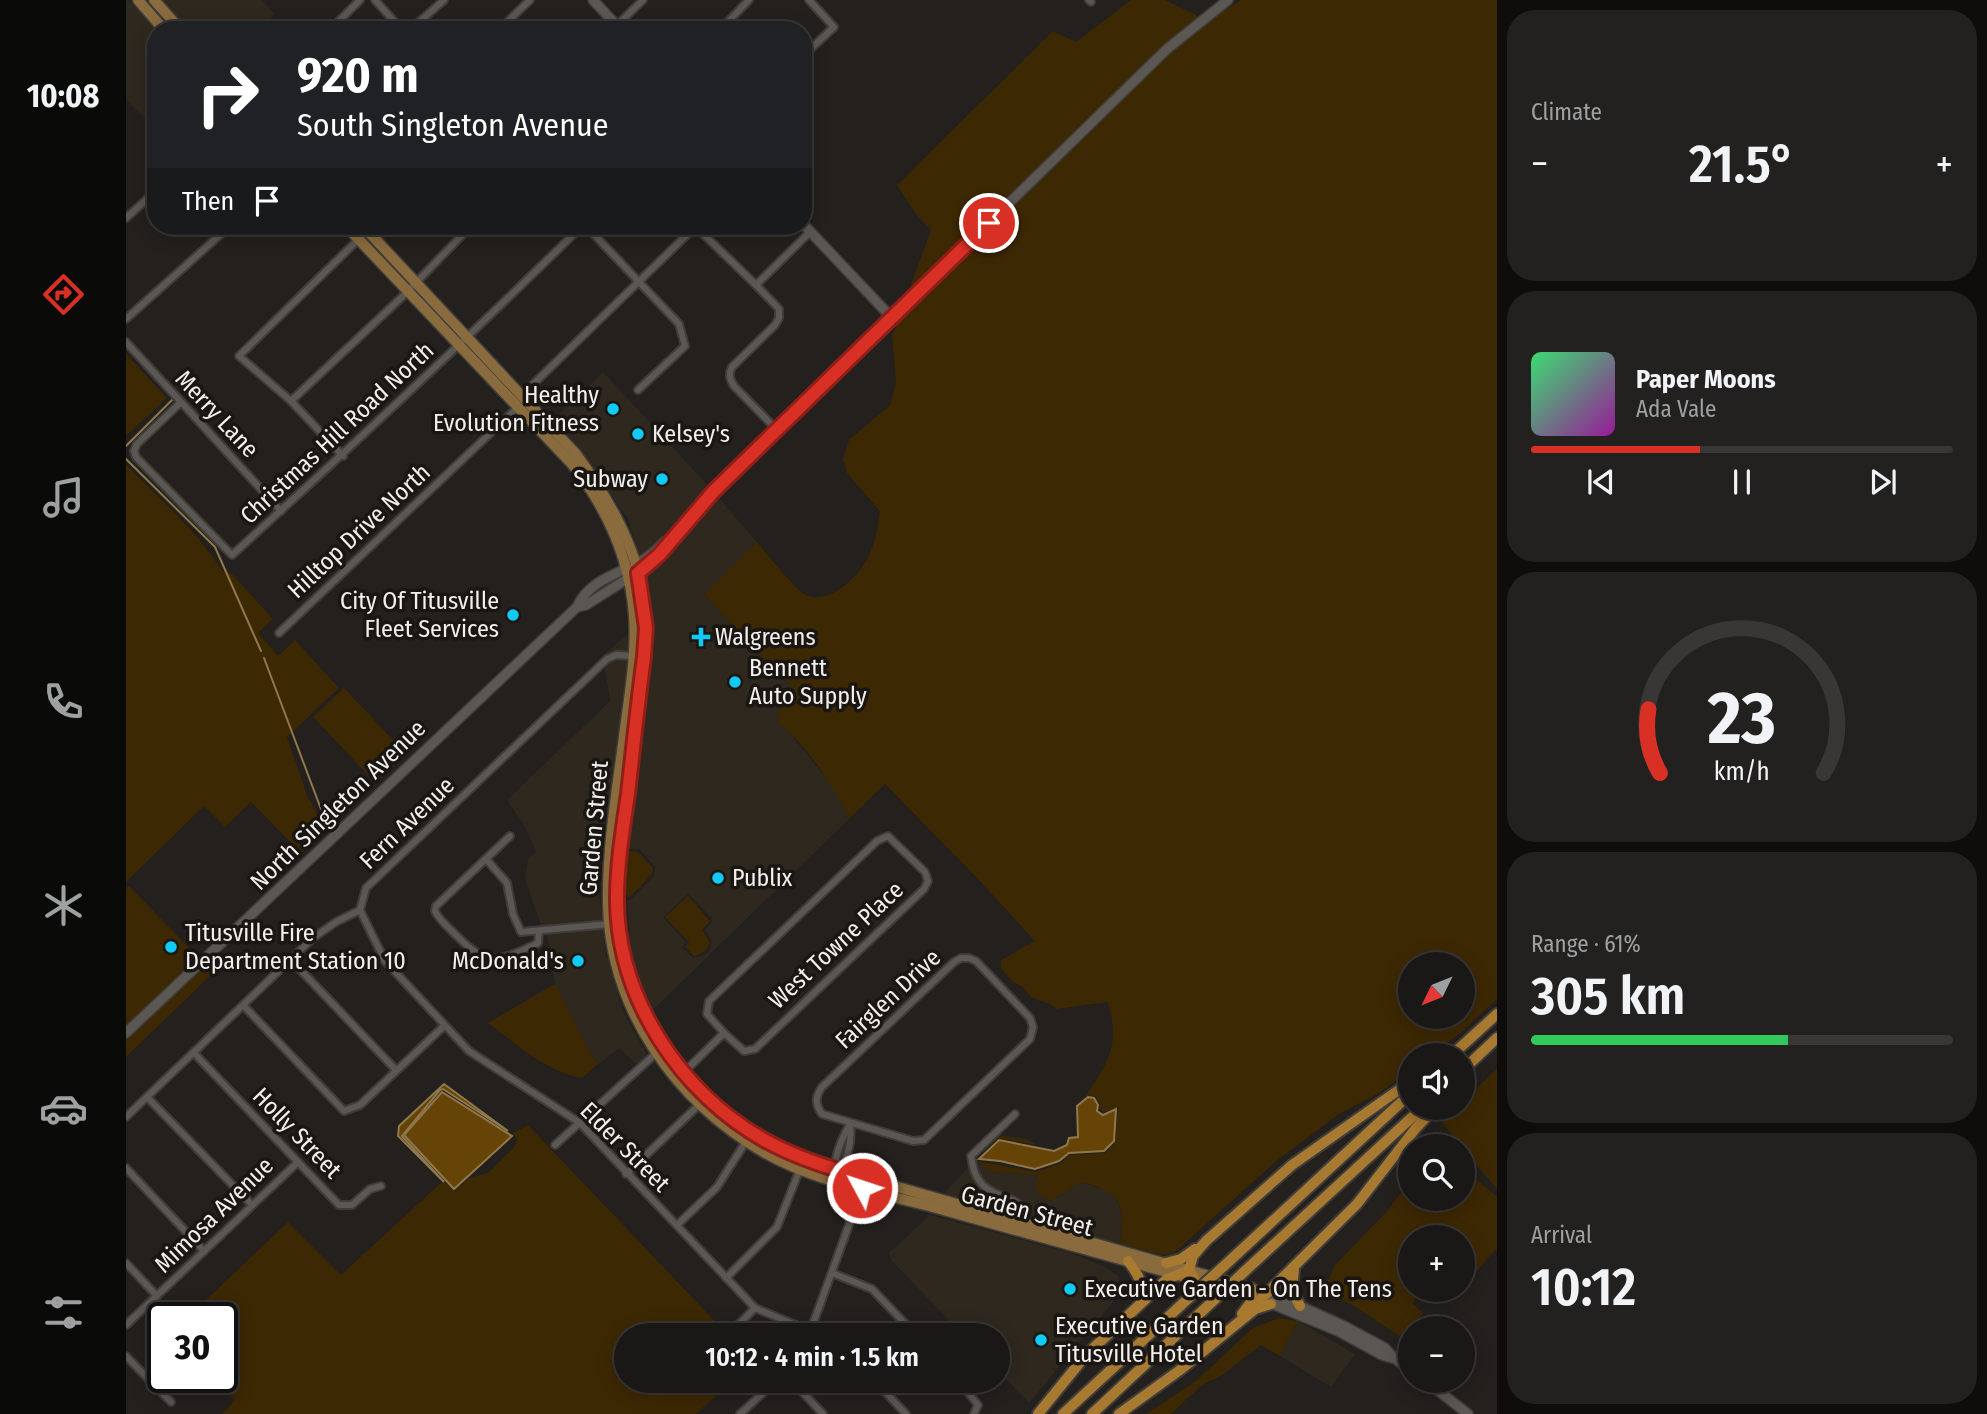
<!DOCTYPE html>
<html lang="en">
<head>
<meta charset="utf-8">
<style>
  :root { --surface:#1a1816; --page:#23211f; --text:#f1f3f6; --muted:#9fa0a1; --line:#383735; --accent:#d93025 }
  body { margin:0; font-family:"Fira Sans Condensed",sans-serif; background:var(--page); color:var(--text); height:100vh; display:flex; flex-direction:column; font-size:26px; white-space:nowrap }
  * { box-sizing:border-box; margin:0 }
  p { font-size:23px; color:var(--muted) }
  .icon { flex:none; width:38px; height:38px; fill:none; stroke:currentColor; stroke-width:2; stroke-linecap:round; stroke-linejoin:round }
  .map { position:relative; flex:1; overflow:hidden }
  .side { display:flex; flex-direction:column; gap:10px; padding:10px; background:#0e0d0c; width:490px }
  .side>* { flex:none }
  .top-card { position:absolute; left:21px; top:21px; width:665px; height:214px; border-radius:28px; box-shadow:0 4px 18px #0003,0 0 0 2px var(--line); background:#202124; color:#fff; overflow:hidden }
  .needle { width:46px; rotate:227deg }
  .buttons { position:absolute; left:1272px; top:952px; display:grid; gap:14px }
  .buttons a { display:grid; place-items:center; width:77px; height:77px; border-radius:50%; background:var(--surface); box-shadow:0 4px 18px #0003,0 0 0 2px var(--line); font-size:35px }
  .speed { position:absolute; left:21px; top:1302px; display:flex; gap:14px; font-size:35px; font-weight:700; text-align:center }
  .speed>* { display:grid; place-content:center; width:91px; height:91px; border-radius:50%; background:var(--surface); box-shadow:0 4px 18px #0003,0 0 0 2px var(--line); line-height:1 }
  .speed .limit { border:4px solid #111; border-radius:10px; background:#fff; color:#111 }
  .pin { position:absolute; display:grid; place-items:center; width:60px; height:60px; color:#fff; margin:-30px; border:4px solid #fff; border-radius:50%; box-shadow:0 2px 7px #0007 }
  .me { position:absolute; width:77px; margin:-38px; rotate:310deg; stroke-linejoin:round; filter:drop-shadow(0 0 5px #0008) }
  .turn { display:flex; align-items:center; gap:24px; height:147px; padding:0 35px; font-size:32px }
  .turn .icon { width:91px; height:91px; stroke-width:2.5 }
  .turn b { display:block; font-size:49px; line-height:60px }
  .then { display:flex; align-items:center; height:66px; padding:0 35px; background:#0003; gap:14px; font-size:26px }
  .big { font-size:52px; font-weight:600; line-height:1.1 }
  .side .tile { flex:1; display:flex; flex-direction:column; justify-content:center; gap:10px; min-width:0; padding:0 24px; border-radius:28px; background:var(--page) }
  .side .dial { align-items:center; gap:0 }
  .dial svg { height:182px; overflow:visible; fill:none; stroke:var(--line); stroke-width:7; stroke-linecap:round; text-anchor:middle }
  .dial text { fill:var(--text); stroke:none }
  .song { display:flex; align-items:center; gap:21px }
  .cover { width:84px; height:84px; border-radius:10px; background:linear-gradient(135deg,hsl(140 70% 55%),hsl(300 70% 35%)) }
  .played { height:7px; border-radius:4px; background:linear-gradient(90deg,var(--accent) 40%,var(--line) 40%) }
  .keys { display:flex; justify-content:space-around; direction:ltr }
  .heat { display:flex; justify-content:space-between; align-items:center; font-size:38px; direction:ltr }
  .charge { height:10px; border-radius:5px; background:linear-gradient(90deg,#34c759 61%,var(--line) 0) }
  .trip { position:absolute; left:488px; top:1323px; width:396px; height:70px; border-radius:35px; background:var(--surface); box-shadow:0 4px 18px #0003,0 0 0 2px var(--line); font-weight:600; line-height:70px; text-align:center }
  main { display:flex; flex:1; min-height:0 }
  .tabs { display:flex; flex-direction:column; width:126px; justify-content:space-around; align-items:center; background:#0a0a09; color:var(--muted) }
  .tabs .icon { width:49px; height:49px }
  .tabs .on { color:var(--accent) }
  .tabs b { font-size:32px; color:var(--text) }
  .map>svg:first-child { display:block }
</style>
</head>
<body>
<main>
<nav class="tabs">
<b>10:08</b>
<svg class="icon on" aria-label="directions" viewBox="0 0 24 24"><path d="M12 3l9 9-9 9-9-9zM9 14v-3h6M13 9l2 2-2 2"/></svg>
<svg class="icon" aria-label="music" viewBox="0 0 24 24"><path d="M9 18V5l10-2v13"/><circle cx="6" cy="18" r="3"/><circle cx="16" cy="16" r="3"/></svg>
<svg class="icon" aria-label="phone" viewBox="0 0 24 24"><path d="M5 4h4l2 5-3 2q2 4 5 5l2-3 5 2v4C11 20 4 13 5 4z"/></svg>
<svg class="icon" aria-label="climate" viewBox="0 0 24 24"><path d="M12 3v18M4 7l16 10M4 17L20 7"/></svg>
<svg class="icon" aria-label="car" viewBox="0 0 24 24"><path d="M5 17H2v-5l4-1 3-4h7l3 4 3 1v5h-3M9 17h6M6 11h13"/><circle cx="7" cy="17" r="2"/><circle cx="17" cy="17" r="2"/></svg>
<svg class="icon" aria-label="filters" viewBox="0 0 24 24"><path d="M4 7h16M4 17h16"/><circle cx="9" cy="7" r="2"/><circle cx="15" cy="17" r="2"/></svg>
</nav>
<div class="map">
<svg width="1371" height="1414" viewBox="0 0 1371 1414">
  <rect width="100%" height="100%" fill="#23201d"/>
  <g fill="#2e281f" fill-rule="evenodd">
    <polygon points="0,0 3,0 30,30 30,130 0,99"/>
    <polygon points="32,0 136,0 149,14 134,30 59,30"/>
    <polygon points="477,372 586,490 515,559 502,519 443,436 427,420"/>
    <path d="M589 494 631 542 578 595 668 689 653 712 651 722 662 731 706 785 723 819 525 1012 519 1001 505 955 501 900H504L528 876 529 867 513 849H502L520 693 529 645 518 569ZM562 893 587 920 579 930 586 942 583 951 576 956 567 958 556 948 560 942 537 918Z"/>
    <polygon points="503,633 504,652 501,683 477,831 472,886 477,922 416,928 399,879 402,859 410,852 398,825 381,800 484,701 477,655"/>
    <polygon points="477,928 480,955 498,1014 520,1053 514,1064 507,1062 494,1048 472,1064 459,1044 429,984 423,943 419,934"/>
    <polygon points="849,1160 866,1172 909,1175 925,1201 956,1182 986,1193 997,1212 995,1244 901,1219 901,1209 895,1201 861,1185 852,1173"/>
    <polygon points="844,1165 846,1177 857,1190 891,1205 895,1211 895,1218 818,1194"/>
    <polygon points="804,1215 948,1254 981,1268 993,1277 992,1296 903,1403 872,1371 872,1335 837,1335 765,1260 763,1253"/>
    <polygon points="1172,1321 1229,1354 1205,1387 1154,1356"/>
  </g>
  <g fill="#3d2804" fill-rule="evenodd">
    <polygon points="1005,0 1039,0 1074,17 779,301 805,230 790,214 771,185 927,31 950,42"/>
    <path d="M1115 0H1371V999L1337 1031 1305 1055H1284V1071L1253 1093 1213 1114 1149 1162 1048 1253 1037 1255 995 1244C998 1203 997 1194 956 1182L925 1201 911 1194V1177L909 1175 866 1172 849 1160V1159L871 1135 900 1139 911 1145 872 1138 851 1157V1161L909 1172 933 1164 944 1155 979 1153 989 1143 992 1108 978 1112 974 1109V1104L970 1096H960C983 1060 994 1046 982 1002L930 1009 924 1004 905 997 897 987 887 982 875 968V960L909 941 853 880 759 784 723 819C705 783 683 747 651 722L653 712 668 689 578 595 631 542C640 553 669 589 678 594 702 607 732 577 742 558 749 543 752 527 754 511L721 473 717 459 723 440 764 405 770 382 766 336 776 312 1043 51 1081 21ZM1284 964H1337V1017H1284Z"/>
    <polygon points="0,354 41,398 0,436"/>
    <path d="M0 465C34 499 72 532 97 572L106 574 147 619 132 633 152 656 169 640 213 688 161 737 181 795 199 829 175 853 125 802 99 827 78 806 0 882Z"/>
    <polygon points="218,688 280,754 250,783 187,717"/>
    <polygon points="503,851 512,852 527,868 526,874 503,898 497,891"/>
    <polygon points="3,886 74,959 0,1029 0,889"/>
    <path d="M562 896 584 921 576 930 584 943C580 951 576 954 568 956L559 947 563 942 539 917Z"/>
    <polygon points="77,963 87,973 0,1057 0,1037"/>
    <path d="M429 984 459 1044 472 1064 456 1078C420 1072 391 1044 362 1023Z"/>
    <polygon points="1371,1069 1371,1189 1316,1123 1330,1108 1337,1108 1337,1101"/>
    <polygon points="402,1125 602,1335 500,1335 500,1381 606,1381 570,1414 96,1414 109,1400 87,1377 96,1377 96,1318 61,1318 162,1222 215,1275 317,1181 329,1191 343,1178 362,1173 389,1146 391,1140 387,1133"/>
    <polygon points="1337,1168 1371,1197 1371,1251 1369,1250 1349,1273 1343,1268 1337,1274 1337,1237 1284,1237 1284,1290 1289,1290 1294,1293 1286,1303 1297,1313 1276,1338 1227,1305 1197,1292 1209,1265 1263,1209 1284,1180 1284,1199 1337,1199"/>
    <polygon points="1153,1318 1172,1321 1154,1356 1135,1345 1095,1376 1076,1385 1045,1414 1020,1414 1070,1381 1127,1328"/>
  </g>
  <g fill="#664407" stroke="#90784c" stroke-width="2">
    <polygon points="318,1084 382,1131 317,1089 314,1090 276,1136 318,1182 272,1136 273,1126"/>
    <polygon points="316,1092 386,1136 328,1189 278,1135"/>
    <polygon points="962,1097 968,1098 972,1105 971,1111 977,1115 990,1109 988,1141 978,1151 943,1153 933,1161 909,1169 874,1161 853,1159 873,1140 928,1151 941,1145 943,1138 952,1137 951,1106"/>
  </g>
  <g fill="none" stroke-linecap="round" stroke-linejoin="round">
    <g stroke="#90784c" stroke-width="2">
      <polyline points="0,446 47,399"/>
      <polyline points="0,459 89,547 135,651"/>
      <polyline points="138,658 201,825"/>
    </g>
    <g stroke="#3f3d3a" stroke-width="10">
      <g id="street">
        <polyline points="249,0 276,30"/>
        <polyline points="963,0 965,2"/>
        <polyline points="491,25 517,0"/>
        <polyline points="204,30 234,0"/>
        <polyline points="284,30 318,0"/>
        <polyline points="373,30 404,0"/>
        <polyline points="594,30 623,0"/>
        <polyline points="677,56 708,27 683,0"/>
        <polyline points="0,218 30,191"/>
        <polyline points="460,226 553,324 559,346 512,390"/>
        <polyline points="569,226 630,285"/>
        <polyline points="0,319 104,226"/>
        <polyline points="0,342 155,511"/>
        <polyline points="395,396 570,226"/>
        <polyline points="165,401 276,297 345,226"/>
        <path d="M54 403 11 444 8 451 10 457 106 555C225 447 342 338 456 226"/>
        <path d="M651 430 608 386C604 379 602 375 606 367L649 325 653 318V309L630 285 684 232"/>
        <polyline points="217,456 165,401 113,356 241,231"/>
        <polyline points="153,633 393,406"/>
        <path d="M384 836 310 906 309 911C313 920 323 928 330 935 362 968 374 961 412 943L413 932"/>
        <polygon points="762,836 799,872 802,881 798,889 629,1049 618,1051 598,1033 581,1014 583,1001 751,841"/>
        <polyline points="360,859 381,883 387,914 395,932 484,924"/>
        <polyline points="234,910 259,961 343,1051 454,1123 629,1308 694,1335"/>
        <path d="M835 958H843L850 961 904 1018 907 1027 904 1039 798 1140 787 1141 696 1114C689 1104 689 1097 696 1087L828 962Z"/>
        <polyline points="165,960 270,1070"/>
        <polyline points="118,1006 218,1111 234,1105 318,1026"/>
        <polyline points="68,1053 213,1205 226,1205 244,1189 255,1186"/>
        <polyline points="557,1073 598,1033"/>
        <polyline points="21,1097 126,1205"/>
        <path d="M889 1114 845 1156C847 1168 849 1178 858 1186 877 1204 896 1190 899 1224"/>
        <polyline points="0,1117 187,938 210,922 234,910 240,888 481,659 490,655 507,656"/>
        <polyline points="429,1145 538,1046"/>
        <polyline points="0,1168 78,1251"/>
        <path d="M712 1170C723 1160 726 1138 724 1124"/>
        <polyline points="500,1174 575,1103"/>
        <path d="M709 1180C711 1172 710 1170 710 1163 710 1151 718 1134 724 1124"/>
        <polyline points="551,1225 591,1187 626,1132"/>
        <polyline points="0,1263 31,1296"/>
        <polyline points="706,1273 746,1289 790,1335"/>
        <polyline points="600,1278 651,1227 678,1159"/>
        <polyline points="0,1325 172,1162"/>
        <polyline points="610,1327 629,1308"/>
        <polyline points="683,1335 740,1178"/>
        <polyline points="0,1356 45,1402"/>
        <polyline points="666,1381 697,1414"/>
        <polyline points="749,1381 780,1414"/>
        <polyline points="833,1381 852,1405 848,1414"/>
        <polyline points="614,1414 650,1381"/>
      </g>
    </g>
    <g stroke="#3f3d3a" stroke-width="12">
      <g id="secondary">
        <polyline points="467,0 495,30"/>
        <polyline points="677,224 766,318"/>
        <polyline points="451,607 460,605 523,565 588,491 1041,49 1102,0"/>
        <path d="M0 1033 451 607C463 580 494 573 517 560 525 555 532 549 538 542"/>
        <polyline points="1125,1288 1174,1306 1218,1326 1259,1348 1268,1358 1284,1370"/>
        <polyline points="1139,1301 1212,1331 1256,1355 1266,1358"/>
        <polyline points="1300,1381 1342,1414"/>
      </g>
    </g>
    <g stroke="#3f3d3a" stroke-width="13">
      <g id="primary">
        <polyline points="12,0 38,30"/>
        <polyline points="28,0 55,30"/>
        <path d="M220 226 446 464C481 508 504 559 508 616 511 658 502 702 497 744 490 797 481 850 482 904 484 1009 549 1101 639 1153 688 1181 749 1192 803 1206 869 1224 935 1243 1001 1261 1044 1273 1088 1284 1131 1299"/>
        <path d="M237 226 450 454C482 498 511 546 518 601 524 655 512 712 505 765 500 810 489 857 491 902 497 1002 553 1090 639 1140 662 1153 687 1162 712 1170L1125 1288"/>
      </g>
    </g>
    <g stroke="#3f3d3a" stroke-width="14">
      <g id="highway">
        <polyline points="1326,1055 1371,1014"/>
        <polyline points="1337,1070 1371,1038"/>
        <path d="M1002 1261C1013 1275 1018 1285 1015 1302"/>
        <polyline points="1040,1263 1055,1259 1069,1249"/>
        <polyline points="1098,1266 1284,1094"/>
        <polyline points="1168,1269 1166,1290 1174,1306"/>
        <polyline points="1119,1271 1296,1108"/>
        <polyline points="1069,1280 1063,1270 1067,1256 1080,1241 1166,1165 1284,1082"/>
        <polyline points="1134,1300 1231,1204 1290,1128 1309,1108"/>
        <polyline points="1116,1314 1125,1302 1125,1288"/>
        <polyline points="912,1414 960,1355 1041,1279 1063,1270"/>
        <polyline points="937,1414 1066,1295"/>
        <polyline points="966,1414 1087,1301"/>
        <polyline points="993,1414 1054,1370 1129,1309 1145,1304"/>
      </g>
    </g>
    <use href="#street" stroke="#5b5753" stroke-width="6"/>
    <use href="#secondary" stroke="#5b5753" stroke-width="9"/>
    <use href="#primary" stroke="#896b3e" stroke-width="10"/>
    <use href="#highway" stroke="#a87930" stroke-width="10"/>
    <g stroke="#3f3d3a" stroke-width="14" stroke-linecap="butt">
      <g id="highway-bridge">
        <polyline points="1066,1295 1098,1266"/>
        <polyline points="1087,1301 1119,1271"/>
      </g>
    </g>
    <use href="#highway-bridge" stroke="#a87930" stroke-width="10"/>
  </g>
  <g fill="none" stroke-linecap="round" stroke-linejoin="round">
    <g stroke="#8d1f18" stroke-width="18">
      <path id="route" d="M736 1188 740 1178C705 1169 671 1158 640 1141 555 1094 491 998 491 899 491 864 497 828 502 794 507 748 512 702 518 657L520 628 512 573 533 555 588 491 863 223"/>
    </g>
    <use href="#route" stroke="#d93025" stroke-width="12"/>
  </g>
  <g fill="#10cafa" stroke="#1a1713" stroke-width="2.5">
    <circle cx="487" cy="409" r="7"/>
    <circle cx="512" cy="434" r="7"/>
    <circle cx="536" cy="479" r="7"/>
    <circle cx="387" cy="615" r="7"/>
    <path d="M571.5 626.5h7v7h7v7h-7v7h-7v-7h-7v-7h7z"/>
    <circle cx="609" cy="682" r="7"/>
    <circle cx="592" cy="878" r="7"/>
    <circle cx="45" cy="947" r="7"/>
    <circle cx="452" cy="961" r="7"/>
    <circle cx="944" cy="1289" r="7"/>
    <circle cx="915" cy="1340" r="7"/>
  </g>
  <g text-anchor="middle" stroke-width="7" stroke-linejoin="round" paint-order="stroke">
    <g font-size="24" fill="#f2f0ed" stroke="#1a1713" text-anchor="start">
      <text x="473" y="403" text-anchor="end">Healthy<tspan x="473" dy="28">Evolution Fitness</tspan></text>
      <text x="526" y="442">Kelsey's</text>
      <text x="522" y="487" text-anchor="end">Subway</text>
      <text x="373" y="609" text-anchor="end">City Of Titusville<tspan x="373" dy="28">Fleet Services</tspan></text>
      <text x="589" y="645">Walgreens</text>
      <text x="623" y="676">Bennett<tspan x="623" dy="28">Auto Supply</tspan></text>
      <text x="606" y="886">Publix</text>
      <text x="59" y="941">Titusville Fire<tspan x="59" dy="28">Department Station 10</tspan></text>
      <text x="438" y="969" text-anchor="end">McDonald's</text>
      <text x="958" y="1297">Executive Garden - On The Tens</text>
      <text x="929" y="1334">Executive Garden<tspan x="929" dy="28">Titusville Hotel</tspan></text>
    </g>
    <g font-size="24" fill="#f2f0ed" stroke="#1a1713">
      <text transform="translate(91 414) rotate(47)" y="8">Merry Lane</text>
      <text transform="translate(211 433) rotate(-43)" y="8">Christmas Hill Road North</text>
      <text transform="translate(233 531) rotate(-43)" y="8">Hilltop Drive North</text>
      <text transform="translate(212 805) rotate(-44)" y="8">North Singleton Avenue</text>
      <text transform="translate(281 823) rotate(-44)" y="8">Fern Avenue</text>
      <text transform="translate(468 828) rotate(-85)" y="8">Garden Street</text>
      <text transform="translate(710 945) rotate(-43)" y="8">West Towne Place</text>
      <text transform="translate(762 999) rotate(-43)" y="8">Fairglen Drive</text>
      <text transform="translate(171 1133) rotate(46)" y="8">Holly Street</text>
      <text transform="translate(499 1147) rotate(45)" y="8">Elder Street</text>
      <text transform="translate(901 1211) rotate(15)" y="8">Garden Street</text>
      <text transform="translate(88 1215) rotate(-44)" y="8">Mimosa Avenue</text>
    </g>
  </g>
</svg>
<div class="buttons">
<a><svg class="needle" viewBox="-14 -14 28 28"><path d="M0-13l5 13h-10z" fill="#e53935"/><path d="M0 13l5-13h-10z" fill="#9fa0a1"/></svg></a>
<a><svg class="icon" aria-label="sound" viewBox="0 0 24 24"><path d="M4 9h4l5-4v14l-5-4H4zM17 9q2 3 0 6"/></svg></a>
<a><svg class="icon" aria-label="search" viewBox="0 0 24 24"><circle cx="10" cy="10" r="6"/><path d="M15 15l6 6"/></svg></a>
<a>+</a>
<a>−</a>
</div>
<div class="speed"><div class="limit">30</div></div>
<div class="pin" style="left:863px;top:223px;background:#d93025"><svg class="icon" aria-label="arrive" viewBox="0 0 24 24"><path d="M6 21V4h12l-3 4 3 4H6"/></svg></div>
<svg class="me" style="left:736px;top:1188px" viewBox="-20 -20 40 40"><circle r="17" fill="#d93025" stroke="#fff" stroke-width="3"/><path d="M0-11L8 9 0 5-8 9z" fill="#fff"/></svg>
<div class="trip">10:12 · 4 min · 1.5 km</div>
<div class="top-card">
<div class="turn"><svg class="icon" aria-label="right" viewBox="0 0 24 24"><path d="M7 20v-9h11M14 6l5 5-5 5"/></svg><div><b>920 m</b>South Singleton Avenue</div></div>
<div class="then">Then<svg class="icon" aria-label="arrive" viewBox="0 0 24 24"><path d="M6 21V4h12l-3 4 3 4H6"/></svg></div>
</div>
</div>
<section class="side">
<div class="tile"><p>Climate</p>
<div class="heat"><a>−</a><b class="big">21.5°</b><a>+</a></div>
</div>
<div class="tile">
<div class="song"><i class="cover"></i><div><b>Paper Moons</b><p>Ada Vale</p></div></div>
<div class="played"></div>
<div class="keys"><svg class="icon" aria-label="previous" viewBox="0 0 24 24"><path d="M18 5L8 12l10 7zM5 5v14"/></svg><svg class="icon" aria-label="pause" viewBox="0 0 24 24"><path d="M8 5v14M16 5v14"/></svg><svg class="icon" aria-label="next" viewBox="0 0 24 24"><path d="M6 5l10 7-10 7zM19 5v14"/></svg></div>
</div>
<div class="tile dial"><svg viewBox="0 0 100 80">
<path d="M14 69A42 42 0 1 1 86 69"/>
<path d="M14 69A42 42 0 0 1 9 41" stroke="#d93025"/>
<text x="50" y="56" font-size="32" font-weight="700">23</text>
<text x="50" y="72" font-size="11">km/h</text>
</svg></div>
<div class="tile"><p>Range · 61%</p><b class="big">305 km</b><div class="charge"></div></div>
<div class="tile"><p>Arrival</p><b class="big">10:12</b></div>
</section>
</main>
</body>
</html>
